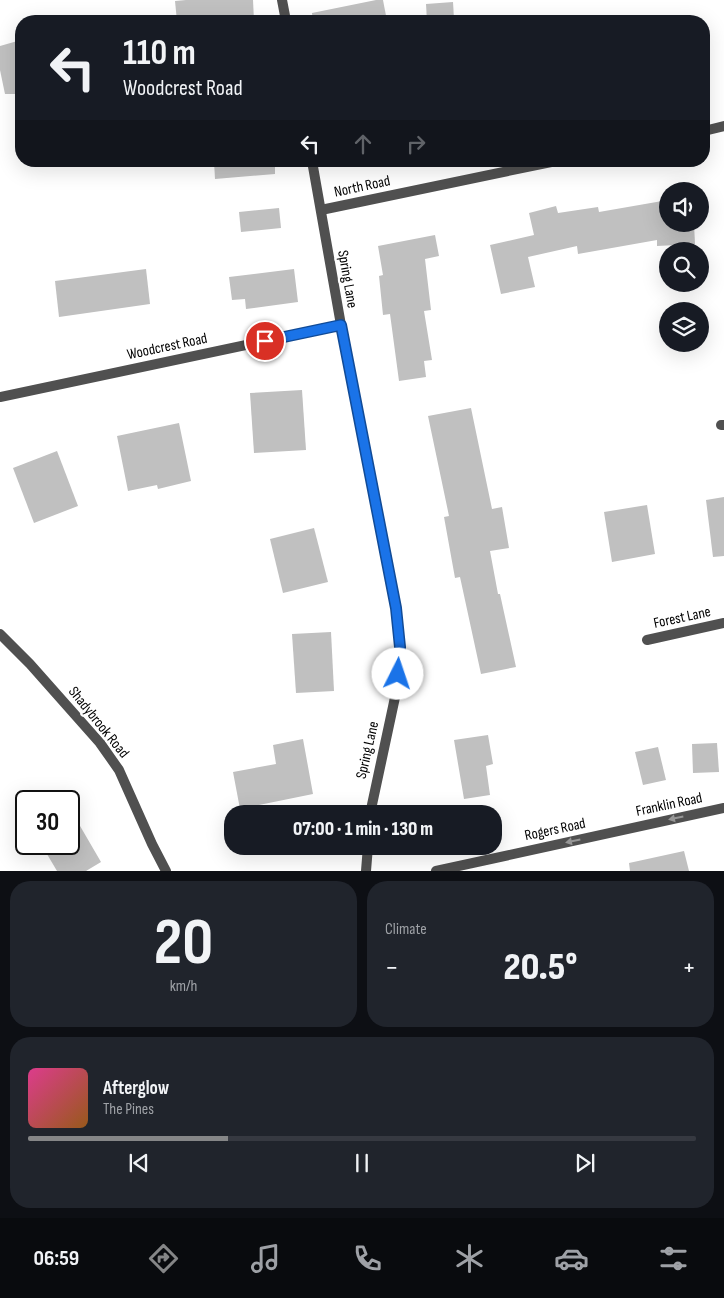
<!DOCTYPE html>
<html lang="en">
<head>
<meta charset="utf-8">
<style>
  :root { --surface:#171b24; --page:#20242c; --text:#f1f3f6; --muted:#9ea1a6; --line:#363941; --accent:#858687 }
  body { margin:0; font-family:"Sofia Sans Condensed",sans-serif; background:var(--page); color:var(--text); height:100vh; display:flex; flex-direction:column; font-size:19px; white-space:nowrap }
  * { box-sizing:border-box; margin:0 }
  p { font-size:16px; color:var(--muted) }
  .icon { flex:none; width:28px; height:28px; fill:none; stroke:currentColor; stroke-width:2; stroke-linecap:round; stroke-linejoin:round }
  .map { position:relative; height:871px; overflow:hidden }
  .side { display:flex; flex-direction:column; gap:10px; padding:10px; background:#0d0f14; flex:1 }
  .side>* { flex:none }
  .banner { position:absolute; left:15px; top:15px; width:695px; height:152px; border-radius:20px; box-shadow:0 5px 20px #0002; background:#171b24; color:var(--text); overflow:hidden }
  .controls { position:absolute; left:659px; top:182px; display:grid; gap:10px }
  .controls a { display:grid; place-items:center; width:50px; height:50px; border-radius:50%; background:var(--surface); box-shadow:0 5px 20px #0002; font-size:25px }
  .speed { position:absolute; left:15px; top:790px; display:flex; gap:10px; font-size:25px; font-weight:700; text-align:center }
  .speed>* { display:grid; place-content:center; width:65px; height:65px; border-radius:50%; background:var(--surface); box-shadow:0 5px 20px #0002; line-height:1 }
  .speed .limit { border:2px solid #111; border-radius:8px; background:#fff; color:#111 }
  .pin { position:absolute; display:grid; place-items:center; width:42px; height:42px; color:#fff; margin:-21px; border:2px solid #fff; border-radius:50%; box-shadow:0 1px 5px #0007 }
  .me { position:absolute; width:55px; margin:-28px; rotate:4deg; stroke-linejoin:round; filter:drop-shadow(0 0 4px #0008) }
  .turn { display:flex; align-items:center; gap:18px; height:105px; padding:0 25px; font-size:22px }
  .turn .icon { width:65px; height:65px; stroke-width:2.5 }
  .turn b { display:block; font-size:35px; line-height:42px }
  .lanes { display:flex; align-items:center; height:48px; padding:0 25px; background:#0003; justify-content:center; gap:25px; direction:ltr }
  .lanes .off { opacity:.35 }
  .big { font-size:38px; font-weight:800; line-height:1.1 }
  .side .widget { flex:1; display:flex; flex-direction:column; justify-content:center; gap:8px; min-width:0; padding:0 18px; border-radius:20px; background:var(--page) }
  .side .dial { align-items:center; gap:0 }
  .dial b { font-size:65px; line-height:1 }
  .song { display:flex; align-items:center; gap:15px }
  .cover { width:60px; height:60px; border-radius:8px; background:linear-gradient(135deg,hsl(330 70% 55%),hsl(30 70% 35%)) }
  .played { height:5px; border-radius:2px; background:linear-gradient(90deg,var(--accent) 30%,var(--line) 30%) }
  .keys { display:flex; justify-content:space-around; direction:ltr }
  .heat { display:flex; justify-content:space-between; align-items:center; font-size:28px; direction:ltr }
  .side .tiles { flex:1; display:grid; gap:10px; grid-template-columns:1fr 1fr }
  .widget:last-child { grid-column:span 2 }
  .trip { position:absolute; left:224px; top:805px; width:278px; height:50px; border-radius:20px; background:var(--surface); box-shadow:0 5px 20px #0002; font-weight:800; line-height:50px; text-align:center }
  .tabs { display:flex; height:80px; justify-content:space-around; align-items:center; background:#090b0e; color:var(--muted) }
  .tabs .icon { width:35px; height:35px }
  .tabs .current { color:var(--accent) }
  .tabs b { font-size:22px; color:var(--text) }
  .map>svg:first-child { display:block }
</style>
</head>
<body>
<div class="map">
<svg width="724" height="871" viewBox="0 0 724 871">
  <rect width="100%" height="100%" fill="#fff"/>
  <g fill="#c0c0c0">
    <polygon points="186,0 253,0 254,21 177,21 175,1"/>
    <polygon points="376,0 383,0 387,21 313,21 312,13"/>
    <polygon points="453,2 454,19 427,21 426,4"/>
    <polygon points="21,40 21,94 5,94 0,70 0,46"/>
    <polygon points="214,161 275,161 275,174 215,179"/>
    <polygon points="668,200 668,224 694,224 695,244 657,246 657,240 578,254 577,246 528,257 535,287 501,294 490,245 534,235 529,213 556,206 558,213 598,207 599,212"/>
    <polygon points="279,208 281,228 241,232 239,212"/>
    <polygon points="435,235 439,256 425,259 431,310 424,311 432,360 424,361 426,377 399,381 390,314 383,315 379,276 383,275 378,246"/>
    <polygon points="146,269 150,304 59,317 55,281"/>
    <polygon points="294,269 298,302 246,309 245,299 232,300 229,277"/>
    <polygon points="302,390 306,450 254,453 250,393"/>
    <polygon points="471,408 492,509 502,507 509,548 490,551 498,594 500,594 516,667 481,674 460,577 455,578 444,517 449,516 428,416"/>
    <polygon points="179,423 191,481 158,489 157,485 128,491 117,436"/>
    <polygon points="57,451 78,506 34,523 13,468"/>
    <polygon points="724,497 724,556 713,557 706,500"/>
    <polygon points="647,505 655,554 612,562 604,512"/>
    <polygon points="314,528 328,582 283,593 270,539"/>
    <polygon points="331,632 334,691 296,693 292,634"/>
    <polygon points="488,735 493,764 486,766 490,795 464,799 454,740"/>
    <polygon points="303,739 313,794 240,809 233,772 276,764 273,745"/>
    <polygon points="717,743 719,772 693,773 692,744"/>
    <polygon points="658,747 666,780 643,785 635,752"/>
    <polygon points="69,807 101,862 86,871 57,871 41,844 69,844"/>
    <polygon points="684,851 689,871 630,871 629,863"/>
  </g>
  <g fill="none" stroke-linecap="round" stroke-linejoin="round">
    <g stroke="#505050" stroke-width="10">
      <polyline points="282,0 286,21"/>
      <polyline points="704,131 724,126"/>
      <polyline points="312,161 341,325 396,608 400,647 397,688 370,814"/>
      <polyline points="321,210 556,161"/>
      <polyline points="0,397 341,325"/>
      <polyline points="721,425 724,425"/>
      <polyline points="0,634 30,664 100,743 119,770 152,844 166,871"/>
      <polyline points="647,640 724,623"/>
      <polyline points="366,871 368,846"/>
      <polyline points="436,871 724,808"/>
    </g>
  </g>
  <defs><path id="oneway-solid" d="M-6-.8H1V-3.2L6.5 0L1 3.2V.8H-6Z" transform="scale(1.25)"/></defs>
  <g fill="#969696">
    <use href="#oneway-solid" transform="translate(676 818) rotate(168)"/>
    <use href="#oneway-solid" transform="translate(573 841) rotate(168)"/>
  </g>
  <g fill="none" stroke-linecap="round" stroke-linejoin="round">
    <g stroke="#114b97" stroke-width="12">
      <polyline id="route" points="265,341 341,325 396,608 400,647 398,674"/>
    </g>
    <use href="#route" stroke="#1a73e8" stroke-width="9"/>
  </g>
  <g text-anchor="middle" stroke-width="4.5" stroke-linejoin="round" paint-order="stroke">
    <g font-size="15" fill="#000" stroke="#fff">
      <text transform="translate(362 186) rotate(-12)" y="5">North Road</text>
      <text transform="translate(348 279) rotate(80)" y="5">Spring Lane</text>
      <text transform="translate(167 346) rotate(-12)" y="5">Woodcrest Road</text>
      <text transform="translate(682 617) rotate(-12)" y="5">Forest Lane</text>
      <text transform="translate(99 722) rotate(51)" y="5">Shadybrook Road</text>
      <text transform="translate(367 750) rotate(-77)" y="5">Spring Lane</text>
      <text transform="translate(669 804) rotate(-12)" y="5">Franklin Road</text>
      <text transform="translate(555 829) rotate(-12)" y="5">Rogers Road</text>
    </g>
  </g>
</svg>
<div class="controls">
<a><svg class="icon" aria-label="sound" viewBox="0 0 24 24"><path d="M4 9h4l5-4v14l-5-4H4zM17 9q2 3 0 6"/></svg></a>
<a><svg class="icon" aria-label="search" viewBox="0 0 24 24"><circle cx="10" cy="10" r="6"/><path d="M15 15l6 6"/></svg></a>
<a><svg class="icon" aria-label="layers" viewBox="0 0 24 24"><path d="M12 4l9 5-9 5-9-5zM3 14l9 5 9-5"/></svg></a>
</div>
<div class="speed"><div class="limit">30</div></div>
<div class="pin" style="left:265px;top:341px;background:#d93025"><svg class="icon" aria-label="arrive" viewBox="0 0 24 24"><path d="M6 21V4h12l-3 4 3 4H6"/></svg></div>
<svg class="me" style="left:398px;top:674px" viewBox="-20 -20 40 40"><circle r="19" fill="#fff"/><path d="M0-13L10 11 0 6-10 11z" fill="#1a73e8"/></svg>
<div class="trip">07:00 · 1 min · 130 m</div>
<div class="banner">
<div class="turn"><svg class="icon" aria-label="left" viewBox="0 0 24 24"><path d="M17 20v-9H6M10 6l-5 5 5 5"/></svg><div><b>110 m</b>Woodcrest Road</div></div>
<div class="lanes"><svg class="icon" aria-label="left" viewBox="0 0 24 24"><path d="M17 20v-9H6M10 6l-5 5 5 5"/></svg><svg class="icon off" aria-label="ahead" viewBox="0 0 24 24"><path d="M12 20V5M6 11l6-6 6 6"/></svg><svg class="icon off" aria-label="right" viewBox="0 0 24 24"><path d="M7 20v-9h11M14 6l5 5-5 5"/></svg></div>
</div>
</div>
<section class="side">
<div class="tiles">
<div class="widget dial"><b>20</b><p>km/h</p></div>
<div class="widget"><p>Climate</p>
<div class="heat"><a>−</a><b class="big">20.5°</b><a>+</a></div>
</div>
<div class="widget">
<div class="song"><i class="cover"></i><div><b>Afterglow</b><p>The Pines</p></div></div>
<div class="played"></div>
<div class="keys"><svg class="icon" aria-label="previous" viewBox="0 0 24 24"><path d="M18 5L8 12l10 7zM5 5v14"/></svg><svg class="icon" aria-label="pause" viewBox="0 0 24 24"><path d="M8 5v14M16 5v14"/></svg><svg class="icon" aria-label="next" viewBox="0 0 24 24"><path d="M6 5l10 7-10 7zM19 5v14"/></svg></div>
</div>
</div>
</section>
<nav class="tabs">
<b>06:59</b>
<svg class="icon current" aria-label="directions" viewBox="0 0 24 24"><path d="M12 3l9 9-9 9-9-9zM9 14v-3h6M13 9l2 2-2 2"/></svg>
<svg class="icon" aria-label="music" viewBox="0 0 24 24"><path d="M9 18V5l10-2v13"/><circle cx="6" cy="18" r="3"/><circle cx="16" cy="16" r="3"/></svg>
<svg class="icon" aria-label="phone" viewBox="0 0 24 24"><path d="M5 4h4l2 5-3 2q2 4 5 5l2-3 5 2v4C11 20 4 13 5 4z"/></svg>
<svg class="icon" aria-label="climate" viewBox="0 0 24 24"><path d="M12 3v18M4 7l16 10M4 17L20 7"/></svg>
<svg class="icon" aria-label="car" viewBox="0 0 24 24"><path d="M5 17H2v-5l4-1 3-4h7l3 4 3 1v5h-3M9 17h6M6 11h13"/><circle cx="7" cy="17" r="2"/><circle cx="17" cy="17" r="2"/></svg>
<svg class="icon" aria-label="filters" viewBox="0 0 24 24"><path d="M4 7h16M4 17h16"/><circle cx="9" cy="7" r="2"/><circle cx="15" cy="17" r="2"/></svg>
</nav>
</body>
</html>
